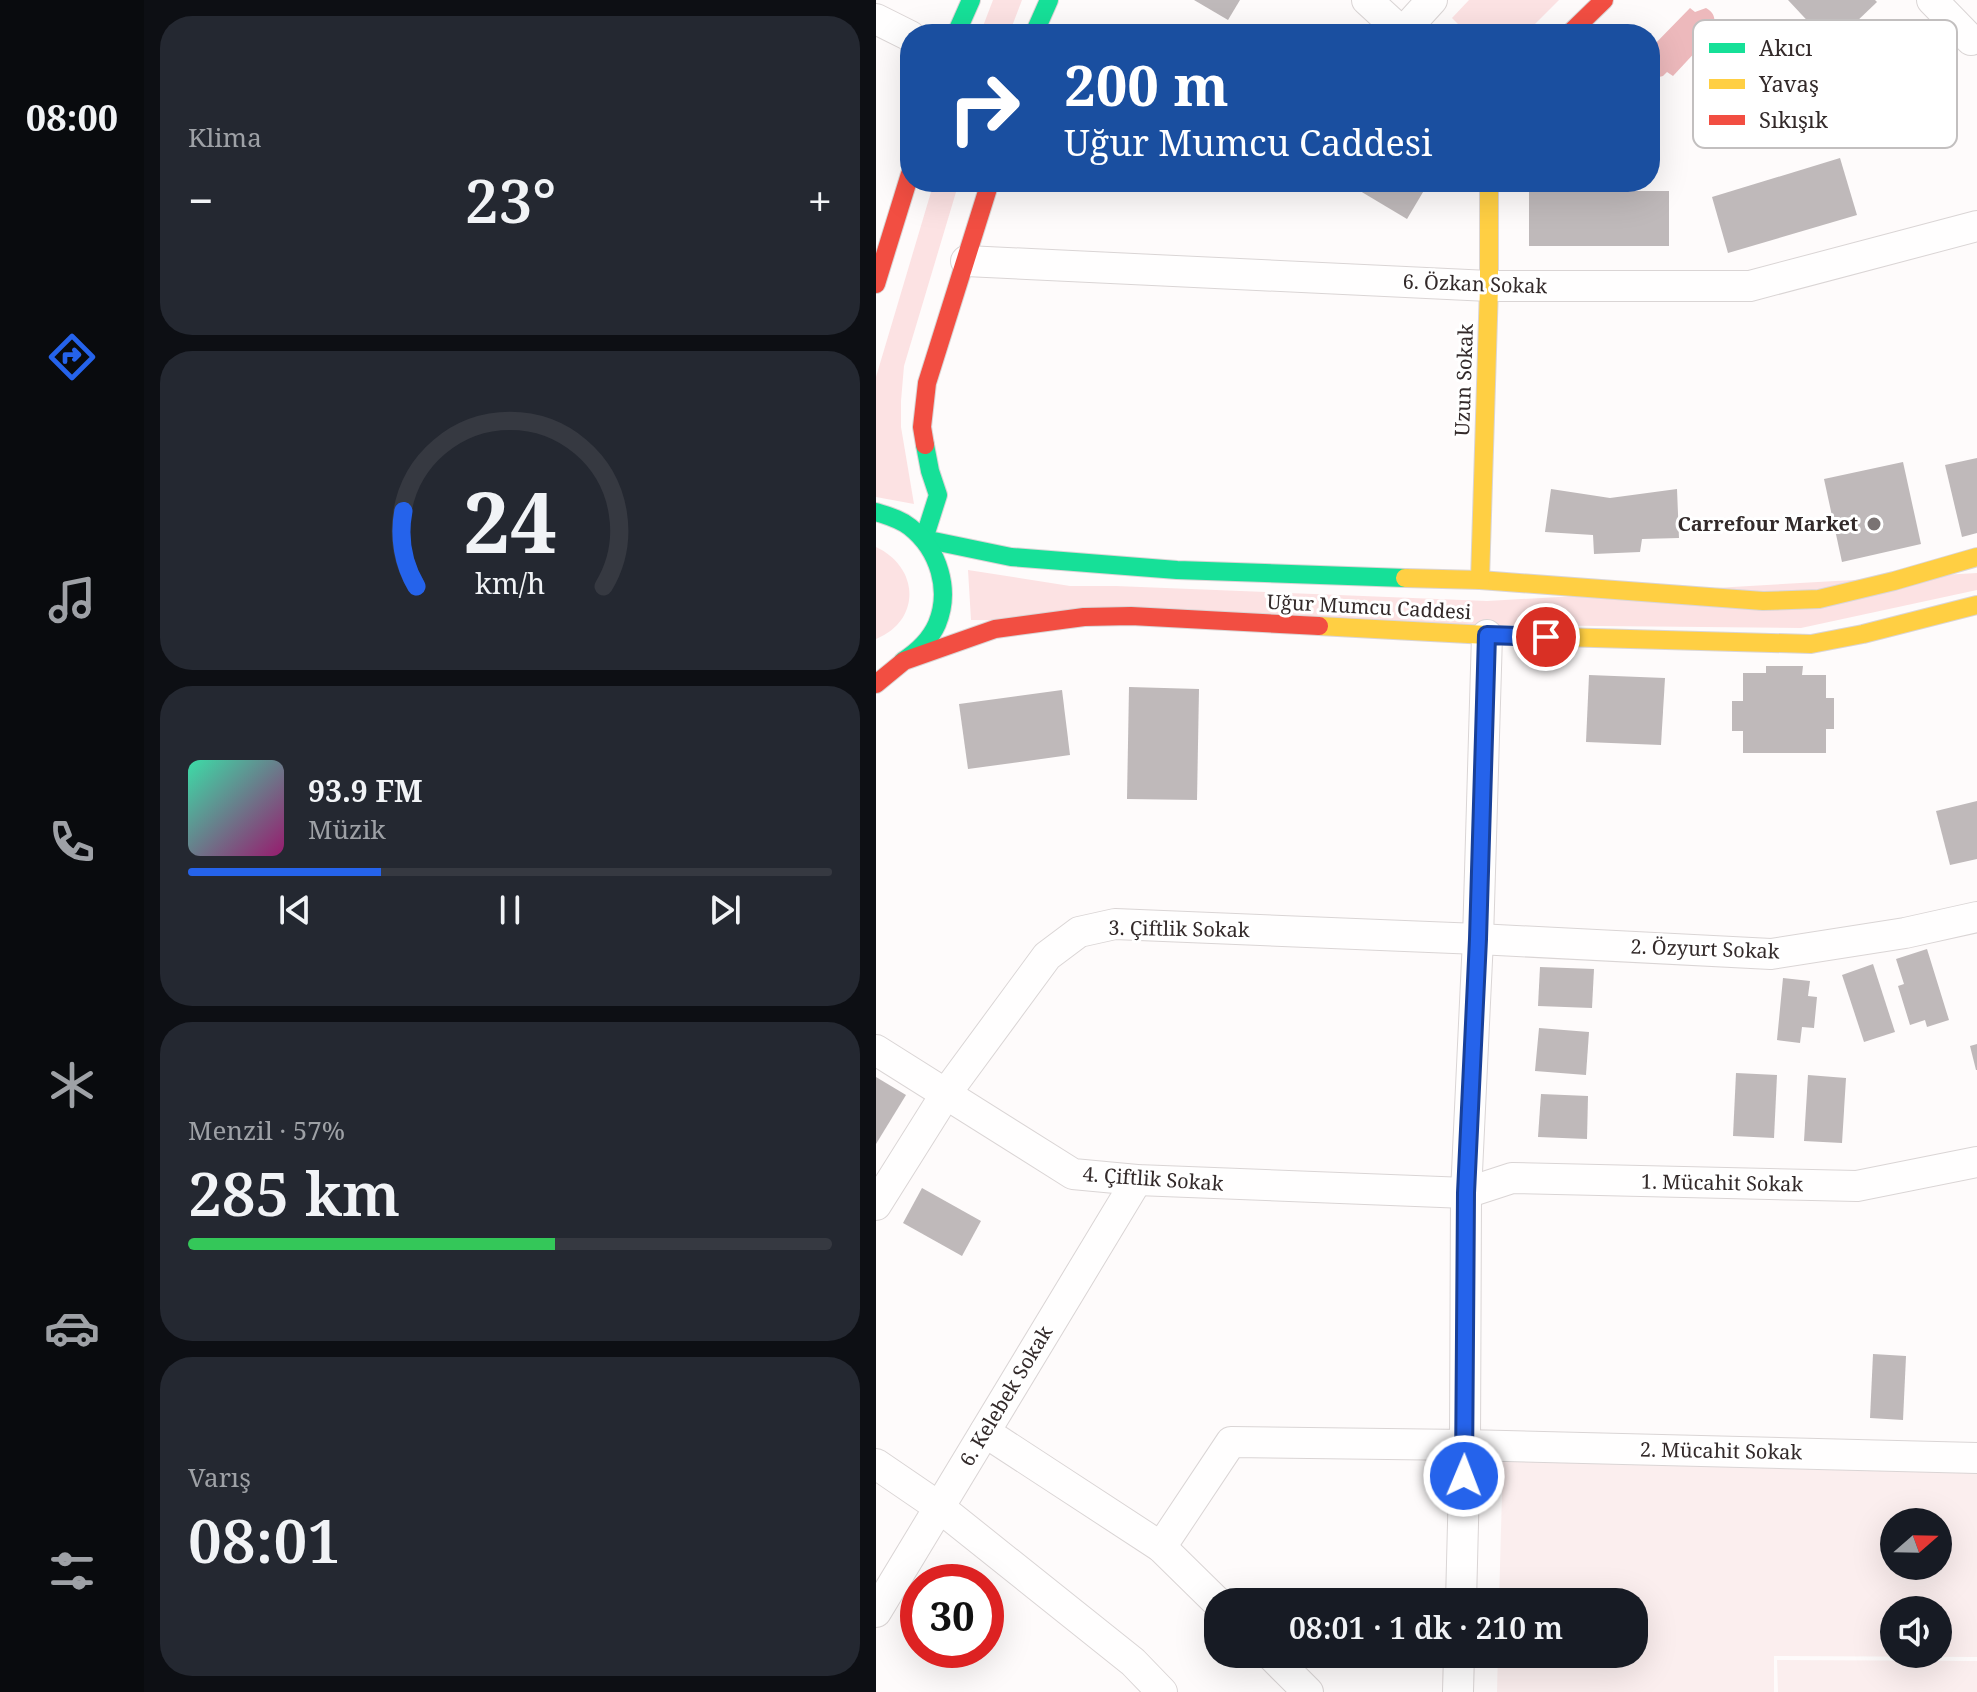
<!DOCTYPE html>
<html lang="tr">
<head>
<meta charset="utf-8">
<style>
  :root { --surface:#171b24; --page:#242831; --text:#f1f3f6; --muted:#9ea1a6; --line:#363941; --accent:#2563eb }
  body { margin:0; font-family:"Noto Serif",serif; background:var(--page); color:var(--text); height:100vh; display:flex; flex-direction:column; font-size:30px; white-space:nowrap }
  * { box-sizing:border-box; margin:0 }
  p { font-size:26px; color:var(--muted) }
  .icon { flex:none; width:44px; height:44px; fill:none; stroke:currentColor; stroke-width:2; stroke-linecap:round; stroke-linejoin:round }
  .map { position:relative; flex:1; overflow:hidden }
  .sheet { display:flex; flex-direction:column; gap:16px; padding:16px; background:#0d0f14; width:732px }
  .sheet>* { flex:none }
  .banner { position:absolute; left:24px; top:24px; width:760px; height:168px; border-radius:32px; box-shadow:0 8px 32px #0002; background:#1a4fa0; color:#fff; overflow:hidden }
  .needle { width:52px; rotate:70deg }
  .fabs { position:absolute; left:1004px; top:1508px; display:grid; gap:16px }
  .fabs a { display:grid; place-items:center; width:72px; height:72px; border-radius:50%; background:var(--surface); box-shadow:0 8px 32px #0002; font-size:40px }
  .speed { position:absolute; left:24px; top:1564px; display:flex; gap:16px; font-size:40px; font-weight:700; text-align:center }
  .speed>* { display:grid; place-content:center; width:104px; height:104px; border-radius:50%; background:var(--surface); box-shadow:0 8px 32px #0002; line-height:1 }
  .speed .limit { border:12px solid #d22; background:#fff; color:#111 }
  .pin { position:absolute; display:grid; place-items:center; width:68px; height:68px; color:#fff; margin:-34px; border:4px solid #fff; border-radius:50%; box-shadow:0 2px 8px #0007 }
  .me { position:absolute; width:88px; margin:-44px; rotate:1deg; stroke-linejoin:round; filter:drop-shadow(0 0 6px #0008) }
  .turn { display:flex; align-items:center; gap:28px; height:168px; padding:0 32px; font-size:36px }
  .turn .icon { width:104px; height:104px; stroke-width:2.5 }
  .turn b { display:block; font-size:56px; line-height:68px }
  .big { font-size:60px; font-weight:600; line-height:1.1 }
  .sheet .widget { flex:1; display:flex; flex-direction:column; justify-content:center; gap:12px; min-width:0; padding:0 28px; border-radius:32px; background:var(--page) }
  .sheet .dial { align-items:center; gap:0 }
  .dial svg { height:208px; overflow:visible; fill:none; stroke:var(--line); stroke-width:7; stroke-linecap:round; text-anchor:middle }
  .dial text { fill:var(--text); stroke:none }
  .song { display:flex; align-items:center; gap:24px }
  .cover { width:96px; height:96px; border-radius:12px; background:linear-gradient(135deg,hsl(160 70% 55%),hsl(320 70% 35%)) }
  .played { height:8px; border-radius:4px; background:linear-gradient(90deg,var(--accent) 30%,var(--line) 30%) }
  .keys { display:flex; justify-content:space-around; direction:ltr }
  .heat { display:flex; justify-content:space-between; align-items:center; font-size:44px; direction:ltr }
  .charge { height:12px; border-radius:6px; background:linear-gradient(90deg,#34c759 57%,var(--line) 0) }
  .trip { position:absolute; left:328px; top:1588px; width:444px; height:80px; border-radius:32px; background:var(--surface); box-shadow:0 8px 32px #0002; font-weight:600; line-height:80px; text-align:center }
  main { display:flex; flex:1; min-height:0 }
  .menu { display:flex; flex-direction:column; width:144px; justify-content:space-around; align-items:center; background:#090b0e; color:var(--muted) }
  .menu .icon { width:56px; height:56px }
  .menu .on { color:var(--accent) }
  .menu b { font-size:36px; color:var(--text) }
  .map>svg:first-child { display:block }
</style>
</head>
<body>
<main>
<nav class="menu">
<b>08:00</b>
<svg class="icon on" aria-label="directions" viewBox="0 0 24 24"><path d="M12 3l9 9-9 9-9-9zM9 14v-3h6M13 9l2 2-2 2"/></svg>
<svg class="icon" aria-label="music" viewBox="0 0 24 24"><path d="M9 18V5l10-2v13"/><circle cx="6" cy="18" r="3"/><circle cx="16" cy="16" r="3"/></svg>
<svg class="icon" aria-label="phone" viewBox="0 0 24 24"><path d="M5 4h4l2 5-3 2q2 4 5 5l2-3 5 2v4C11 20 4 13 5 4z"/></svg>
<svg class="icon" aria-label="climate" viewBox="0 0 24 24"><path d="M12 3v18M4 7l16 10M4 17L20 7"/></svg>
<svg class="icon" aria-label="car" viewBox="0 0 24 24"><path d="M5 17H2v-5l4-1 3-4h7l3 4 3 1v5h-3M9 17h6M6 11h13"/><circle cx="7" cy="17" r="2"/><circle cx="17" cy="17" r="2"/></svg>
<svg class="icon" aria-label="filters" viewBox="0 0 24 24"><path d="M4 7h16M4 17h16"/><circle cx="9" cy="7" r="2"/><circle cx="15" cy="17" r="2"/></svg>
</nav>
<section class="sheet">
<div class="widget"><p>Klima</p>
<div class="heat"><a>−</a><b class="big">23°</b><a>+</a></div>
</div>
<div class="widget dial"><svg viewBox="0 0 100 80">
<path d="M14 69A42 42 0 1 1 86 69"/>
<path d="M14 69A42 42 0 0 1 9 40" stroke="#2563eb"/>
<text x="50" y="56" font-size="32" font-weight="700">24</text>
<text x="50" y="72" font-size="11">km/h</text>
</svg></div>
<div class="widget">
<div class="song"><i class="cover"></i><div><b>93.9 FM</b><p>Müzik</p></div></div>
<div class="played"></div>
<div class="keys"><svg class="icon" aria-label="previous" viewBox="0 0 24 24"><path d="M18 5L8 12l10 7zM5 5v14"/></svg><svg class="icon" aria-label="pause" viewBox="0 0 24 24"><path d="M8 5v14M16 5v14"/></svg><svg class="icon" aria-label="next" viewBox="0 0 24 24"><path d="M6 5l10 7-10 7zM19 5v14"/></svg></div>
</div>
<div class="widget"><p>Menzil · 57%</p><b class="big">285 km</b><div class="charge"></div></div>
<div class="widget"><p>Varış</p><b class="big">08:01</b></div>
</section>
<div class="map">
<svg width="1101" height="1692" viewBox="0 0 1101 1692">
  <rect width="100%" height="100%" fill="#fefbfb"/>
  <g fill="#fbeeee" fill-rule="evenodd">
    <path d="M627 1458 1101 1472V1657L898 1656V1692H621L622 1654H758V1602H623ZM1018 1522H1062V1566H1018ZM1018 1610H1062V1654H1018Z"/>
    <polygon points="901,1660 1101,1661 1101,1692 902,1692"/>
  </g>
  <g fill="#fce2e3">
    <polygon points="117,0 146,0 133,34 104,34"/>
    <polygon points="593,0 683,0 649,34 592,34 576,18"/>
    <polygon points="58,182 83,182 28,366 25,401 25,427 38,504 0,497 0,377"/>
    <path d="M0 547C43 567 46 620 0 639Z"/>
    <polygon points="92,570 194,586 240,586 611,601 1101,573 1101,590 925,628 95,620"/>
  </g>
  <path fill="#edb9bc" d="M814 8 819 12 830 8C837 12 838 15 839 23L834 28 838 32 797 76 791 72 787 76 779 78 774 74V49Z"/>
  <g fill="#bfb9ba">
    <polygon points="318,0 364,0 352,20"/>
    <polygon points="912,0 999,0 1001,2 955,46"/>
    <polygon points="964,158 981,215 852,253 836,197"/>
    <polygon points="469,182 553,182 531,219"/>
    <rect x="653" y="191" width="140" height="55"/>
    <polygon points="1101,458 1101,533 1086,537 1069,465"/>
    <polygon points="1027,462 1045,544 966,562 948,479"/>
    <polygon points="675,489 734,498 801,489 803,538 766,539 764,552 718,554 717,535 669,532"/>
    <polygon points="890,666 927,666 926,675 950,675 950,698 958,698 958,729 950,729 950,753 867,753 867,731 856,731 856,701 867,701 867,673 890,673"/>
    <polygon points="713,675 789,678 785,745 710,742"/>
    <polygon points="253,687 323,689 321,800 251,799"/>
    <polygon points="186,690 194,755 92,769 83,704"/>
    <polygon points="1101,801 1101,859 1074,865 1060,811"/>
    <polygon points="1051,949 1073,1020 1051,1027 1049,1020 1034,1025 1022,986 1028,984 1020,959"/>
    <polygon points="997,964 1019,1032 988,1042 966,975"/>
    <polygon points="664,967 718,969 716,1008 662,1006"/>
    <polygon points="907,978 934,981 932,996 941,997 938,1028 926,1027 924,1043 901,1040"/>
    <polygon points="663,1028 713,1032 710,1075 659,1071"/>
    <polygon points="1101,1044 1101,1070 1100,1070 1094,1046"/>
    <polygon points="860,1073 901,1075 898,1138 857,1136"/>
    <polygon points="932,1075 970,1078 966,1143 928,1141"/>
    <polygon points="0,1077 30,1095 0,1144"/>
    <polygon points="665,1094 712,1096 711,1139 662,1137"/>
    <polygon points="46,1188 105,1221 86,1256 27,1223"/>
    <polygon points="997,1354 1030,1356 1027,1420 994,1418"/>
  </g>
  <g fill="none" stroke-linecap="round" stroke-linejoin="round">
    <g stroke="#dad5d5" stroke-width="32">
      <g id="street">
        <polyline points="491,0 528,34"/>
        <polyline points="1056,0 1095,40"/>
        <polyline points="0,19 34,36"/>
        <polyline points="526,33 556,0"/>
        <polyline points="90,261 613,286 874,286 1101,226"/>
        <polyline points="0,1050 197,1174 261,1180 590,1193 636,1178 981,1186 1101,1162"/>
        <polyline points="0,1205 71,1092 171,956 203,932 239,924 602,939 895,954 1029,933 1101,917"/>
        <polyline points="109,1432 285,1547 342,1603"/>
        <polyline points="0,1464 63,1507 257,1662 286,1692"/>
        <polyline points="285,1547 355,1442 589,1445 1101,1458"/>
        <polyline points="585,1602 589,1445 590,1193 602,939 611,635"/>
        <polyline points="0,1612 261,1180"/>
        <polyline points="394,1654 432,1692"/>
        <polyline points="582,1692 583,1654"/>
      </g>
    </g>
    <g stroke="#dad5d5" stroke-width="20">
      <g id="fast">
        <polyline points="80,34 95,0"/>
        <polyline points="158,34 173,0"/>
        <polyline points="49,445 54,471 62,495 48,539 135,557 301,570 529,578"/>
        <path d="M0 512C12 516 24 519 34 527 63 550 75 590 61 624 54 640 41 652 27 661"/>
      </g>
    </g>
    <g stroke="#dad5d5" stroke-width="20">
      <g id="slow">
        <polyline points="529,578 604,580 887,601 943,599 1018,581 1101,557"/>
        <polyline points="604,580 613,286 613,182"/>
        <polyline points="443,626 611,635 935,644 987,634 1101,605"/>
      </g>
    </g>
    <g stroke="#dad5d5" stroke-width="20">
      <g id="jam">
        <polyline points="693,34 728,0"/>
        <polyline points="0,284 34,174"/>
        <polyline points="49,445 46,427 51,383 114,182"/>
        <polyline points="0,684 28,661 119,629 208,617 255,616 443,626"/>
      </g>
    </g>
    <use href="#street" stroke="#fffefe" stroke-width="30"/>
    <use href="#fast" stroke="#16e098" stroke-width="18"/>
    <use href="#slow" stroke="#ffcf43" stroke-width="18"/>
    <use href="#jam" stroke="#f24e42" stroke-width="18"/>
  </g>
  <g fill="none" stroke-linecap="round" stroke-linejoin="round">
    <g stroke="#184099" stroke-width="20">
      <polyline id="route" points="588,1476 590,1193 602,939 611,635 670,637"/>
    </g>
    <use href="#route" stroke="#2563eb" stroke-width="14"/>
  </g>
  <circle fill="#7a7373" stroke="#fff" stroke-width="3" cx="998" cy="524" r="8"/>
  <g text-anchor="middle" stroke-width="6" stroke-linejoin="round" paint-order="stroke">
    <g font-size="20" fill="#332a2a" stroke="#fff">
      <text transform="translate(599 284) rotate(2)" y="7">6. Özkan Sokak</text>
      <text transform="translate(588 380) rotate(-88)" y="7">Uzun Sokak</text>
      <text transform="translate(493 607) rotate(3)" y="7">Uğur Mumcu Caddesi</text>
      <text transform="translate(303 929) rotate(1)" y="7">3. Çiftlik Sokak</text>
      <text transform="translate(829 949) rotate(2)" y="7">2. Özyurt Sokak</text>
      <text transform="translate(277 1179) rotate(4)" y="7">4. Çiftlik Sokak</text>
      <text transform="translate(846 1183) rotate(1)" y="7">1. Mücahit Sokak</text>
      <text transform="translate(130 1396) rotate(-59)" y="7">6. Kelebek Sokak</text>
      <text transform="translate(845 1451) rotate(1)" y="7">2. Mücahit Sokak</text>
    </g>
    <g font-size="20" font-weight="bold" fill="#332a2a" stroke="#fff" text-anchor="end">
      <text x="982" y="531">Carrefour Market</text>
    </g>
  </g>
  <rect x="817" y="20" width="264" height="128" rx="12" fill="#fff" stroke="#c2bfbf" stroke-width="2"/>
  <rect x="833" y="43" width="36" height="10" fill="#16e098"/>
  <rect x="833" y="79" width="36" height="10" fill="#ffcf43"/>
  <rect x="833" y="115" width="36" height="10" fill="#f24e42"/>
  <g font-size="22" fill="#332a2a">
    <text x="883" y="56">Akıcı</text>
    <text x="883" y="92">Yavaş</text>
    <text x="883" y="128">Sıkışık</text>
  </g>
</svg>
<div class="fabs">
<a><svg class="needle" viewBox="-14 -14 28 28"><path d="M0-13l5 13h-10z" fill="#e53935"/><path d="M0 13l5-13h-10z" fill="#9ea1a6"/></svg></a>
<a><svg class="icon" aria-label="sound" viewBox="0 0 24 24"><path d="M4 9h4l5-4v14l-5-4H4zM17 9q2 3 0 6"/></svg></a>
</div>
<div class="speed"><div class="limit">30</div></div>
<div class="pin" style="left:670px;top:637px;background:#d93025"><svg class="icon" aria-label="arrive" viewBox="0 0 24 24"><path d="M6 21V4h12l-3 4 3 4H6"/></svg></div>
<svg class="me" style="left:588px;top:1476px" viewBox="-20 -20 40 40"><circle r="17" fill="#2563eb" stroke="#fff" stroke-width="3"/><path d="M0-11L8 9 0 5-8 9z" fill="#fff"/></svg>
<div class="trip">08:01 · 1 dk · 210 m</div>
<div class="banner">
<div class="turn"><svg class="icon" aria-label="right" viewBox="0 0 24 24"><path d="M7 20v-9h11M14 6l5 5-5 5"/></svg><div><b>200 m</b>Uğur Mumcu Caddesi</div></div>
</div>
</div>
</main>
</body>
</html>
